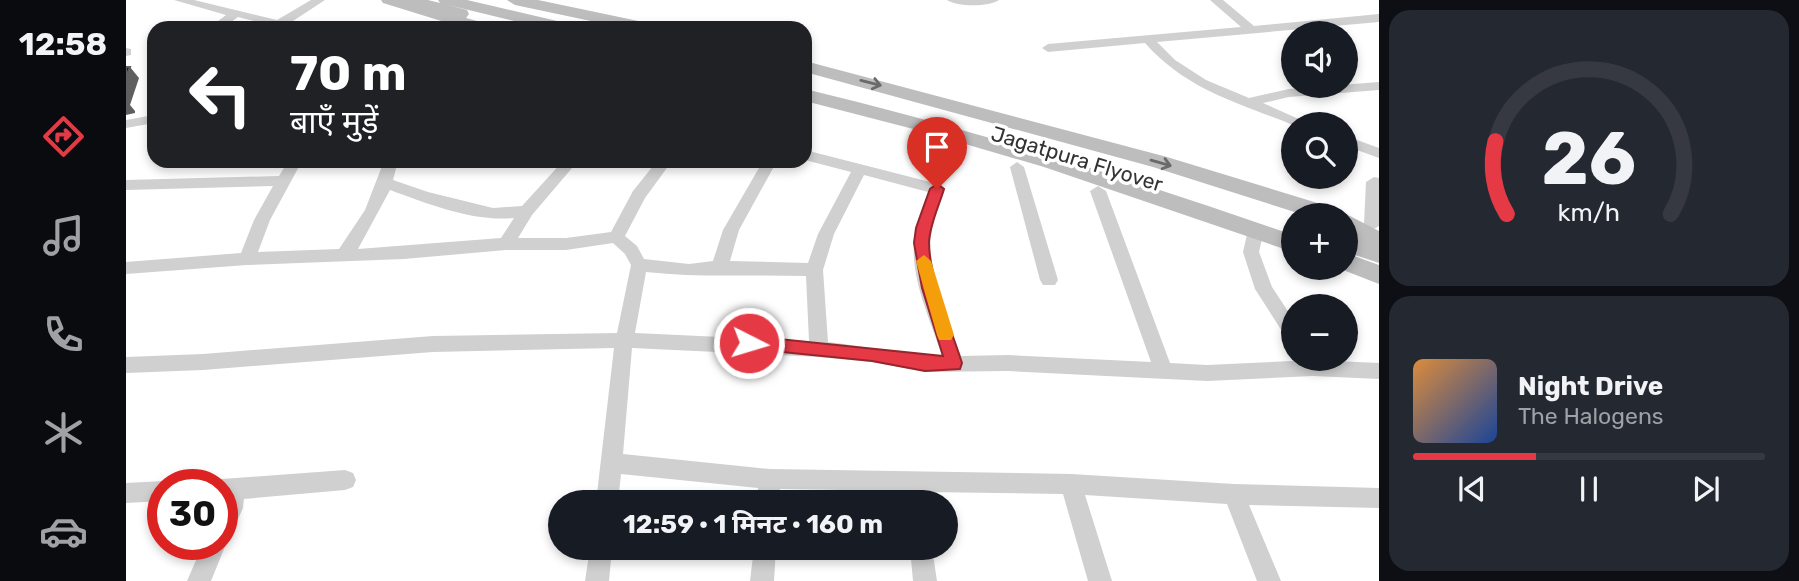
<!DOCTYPE html>
<html lang="hi">
<head>
<meta charset="utf-8">
<style>
  :root { --surface:#171b24; --page:#242831; --text:#f1f3f6; --muted:#9ea1a6; --line:#363941; --accent:#e63946 }
  body { margin:0; font-family:Rubik,"Noto Sans Devanagari",sans-serif; background:var(--page); color:var(--text); height:100vh; display:flex; flex-direction:column; font-size:26px; white-space:nowrap }
  * { box-sizing:border-box; margin:0 }
  p { font-size:23px; color:var(--muted) }
  .icon { flex:none; width:38px; height:38px; fill:none; stroke:currentColor; stroke-width:2; stroke-linecap:round; stroke-linejoin:round }
  .map { position:relative; flex:1; overflow:hidden }
  .drawer { display:flex; flex-direction:column; gap:10px; padding:10px; background:#0d0f14; width:420px }
  .drawer>* { flex:none }
  .top-card { position:absolute; left:21px; top:21px; width:665px; height:147px; border-radius:21px; box-shadow:0 4px 10px #0003; background:#202124; color:#fff; overflow:hidden }
  .controls { position:absolute; left:1155px; top:21px; display:grid; gap:14px }
  .controls a { display:grid; place-items:center; width:77px; height:77px; border-radius:50%; background:var(--surface); box-shadow:0 4px 10px #0003; font-size:35px }
  .speed { position:absolute; left:21px; top:469px; display:flex; gap:14px; font-size:35px; font-weight:700; text-align:center }
  .speed>* { display:grid; place-content:center; width:91px; height:91px; border-radius:50%; background:var(--surface); box-shadow:0 4px 10px #0003; line-height:1 }
  .speed .limit { border:10px solid #d22; background:#fff; color:#111 }
  .pin { position:absolute; display:grid; place-items:center; width:60px; height:60px; color:#fff; margin:-72px -30px; border-radius:50% 50% 50% 0; rotate:-45deg; box-shadow:0 0 7px #0007 }
  .pin .icon { rotate:45deg }
  .me { position:absolute; width:77px; margin:-38px; rotate:95deg; stroke-linejoin:round; filter:drop-shadow(0 0 5px #0008) }
  .turn { display:flex; align-items:center; gap:24px; height:147px; padding:0 28px; font-size:32px }
  .turn .icon { width:91px; height:91px; stroke-width:2.5 }
  .turn b { display:block; font-size:49px; line-height:60px }
  .drawer .tile { flex:1; display:flex; flex-direction:column; justify-content:center; gap:10px; min-width:0; padding:0 24px; border-radius:21px; background:var(--page) }
  .drawer .dial { align-items:center; gap:0 }
  .dial svg { height:182px; overflow:visible; fill:none; stroke:var(--line); stroke-width:7; stroke-linecap:round; text-anchor:middle }
  .dial text { fill:var(--text); stroke:none }
  .song { display:flex; align-items:center; gap:21px }
  .cover { width:84px; height:84px; border-radius:10px; background:linear-gradient(135deg,hsl(30 70% 55%),hsl(220 70% 35%)) }
  .played { height:7px; border-radius:4px; background:linear-gradient(90deg,var(--accent) 35%,var(--line) 35%) }
  .keys { display:flex; justify-content:space-around; direction:ltr }
  .trip { position:absolute; left:422px; top:490px; width:410px; height:70px; border-radius:35px; background:var(--surface); box-shadow:0 4px 10px #0003; font-weight:700; line-height:70px; text-align:center }
  main { display:flex; flex:1; min-height:0 }
  .tab-bar { display:flex; flex-direction:column; width:126px; justify-content:space-around; align-items:center; background:#090b0e; color:var(--muted) }
  .tab-bar .icon { width:49px; height:49px }
  .tab-bar .current { color:var(--accent) }
  .tab-bar b { font-size:32px; color:var(--text) }
  .map>svg:first-child { display:block }
</style>
</head>
<body>
<main>
<nav class="tab-bar">
<b>12:58</b>
<svg class="icon current" aria-label="directions" viewBox="0 0 24 24"><path d="M12 3l9 9-9 9-9-9zM9 14v-3h6M13 9l2 2-2 2"/></svg>
<svg class="icon" aria-label="music" viewBox="0 0 24 24"><path d="M9 18V5l10-2v13"/><circle cx="6" cy="18" r="3"/><circle cx="16" cy="16" r="3"/></svg>
<svg class="icon" aria-label="phone" viewBox="0 0 24 24"><path d="M5 4h4l2 5-3 2q2 4 5 5l2-3 5 2v4C11 20 4 13 5 4z"/></svg>
<svg class="icon" aria-label="climate" viewBox="0 0 24 24"><path d="M12 3v18M4 7l16 10M4 17L20 7"/></svg>
<svg class="icon" aria-label="car" viewBox="0 0 24 24"><path d="M5 17H2v-5l4-1 3-4h7l3 4 3 1v5h-3M9 17h6M6 11h13"/><circle cx="7" cy="17" r="2"/><circle cx="17" cy="17" r="2"/></svg>
</nav>
<div class="map">
<svg width="1253" height="581" viewBox="0 0 1253 581">
  <rect width="100%" height="100%" fill="#fff"/>
  <g fill="none" stroke-linecap="round" stroke-linejoin="round">
    <g fill="#d0d0d0" fill-rule="evenodd">
      <polygon points="48,0 68,0 151,20 185,0 199,0 164,23 176,28 155,28 112,17 97,28 83,28 100,15"/>
      <path d="M821 0H873C863 7 831 7 821 0Z"/>
      <path d="M1084 0H1097L1128 26 1253 14V22L1031 42 1049 60 1080 80 1123 98 1163 89 1253 82V90L1163 97 1137 103 1184 124 1167 125C1110 102 1061 90 1019 43L922 52 916 48 922 44 1115 27Z"/>
      <polygon points="0,48 5,49 5,55 0,56"/>
      <polygon points="28,115 28,123 0,128 0,120"/>
      <polygon points="1220,136 1253,148 1253,158 1220,146"/>
      <path d="M679 150 816 185 819 189C813 204 807 219 805 236 800 276 822 318 835 356L882 355 1025 362 964 191 972 186 980 191 1044 363 1081 365 1187 360 1253 363V379L1187 376 1081 381 882 371 799 372 746 362 693 357 506 348 497 454 644 469 945 474 1108 484 1253 488V508L1123 505 1155 581H1131L1101 504 959 495 986 581H962L937 494 797 492 799 502H777L776 491 654 489 653 502H631L632 488 495 474 492 502H470L488 348 307 352 77 370 0 373V357L77 354 307 336 491 333 505 265 499 254 487 243 440 250H380L278 259 121 265 0 274V262L115 253 128 220 147 186 0 190V180L153 176 162 161H176L144 220 132 252 213 249 239 210 258 161H272L267 180 302 192 367 208 396 206 437 161H452L406 215 392 238H440L485 232 507 191 531 161H546L519 198 499 236 511 246 518 259 563 264 587 261 597 230 637 161H651L613 230 604 261 682 263 692 234 725 172 679 160ZM738 175 802 192C797 206 791 219 789 234 782 275 804 318 816 356 778 356 740 346 702 342L697 270 708 234ZM264 190C302 204 347 222 388 218L375 238 232 249ZM520 272C573 278 627 274 680 276L683 341 509 333Z"/>
      <polygon points="891,162 898,167 932,280 929,285 917,285 914,280 884,167"/>
      <polygon points="1248,177 1253,178 1253,226 1246,230 1238,224 1240,182"/>
      <polygon points="1130,224 1138,230 1133,252 1146,287 1167,319 1167,342 1161,339 1129,289 1117,252 1122,230"/>
      <polygon points="219,470 227,473 230,480 227,487 219,490 118,499 117,508 104,537 98,539 100,544 85,581 61,581 77,544 96,544 96,485 87,485 88,482 96,479"/>
      <polygon points="37,481 45,485 37,485 37,501 0,503 0,483"/>
      <polygon points="464,548 486,548 483,581 459,581"/>
      <polygon points="628,548 650,548 648,581 624,581"/>
      <polygon points="784,548 806,548 811,581 787,581"/>
    </g>
    <g fill="#bdbdbd" fill-rule="evenodd">
      <polygon points="255,0 302,0 314,3 312,0 341,0 444,24 447,28 417,28 322,5 341,10 343,14 340,18 362,24 365,28 338,28 257,3"/>
      <polygon points="381,0 412,0 522,23 531,28 498,28 389,5"/>
      <polygon points="679,61 1041,157 1211,209 1214,215 1178,215 1027,167 679,72"/>
      <path d="M679 89C845 129 1007 179 1167 235V252L918 167 795 131 679 101Z"/>
      <polygon points="1220,214 1253,231 1253,263 1220,252 1220,235 1226,236 1220,232 1220,215 1216,215"/>
      <polygon points="1220,253 1253,265 1253,284 1212,268 1220,268"/>
    </g>
  </g>
  <polygon fill="#5f5f5f" points="4,67 13,78 4,105 9,111 9,113 0,115 0,77"/>
  <polygon fill="#1a1a1a" stroke="#5f5f5f" stroke-width="2" points="0,67 4,67 0,77"/>
  <defs><path id="oneway-shaft" d="M-6 0H5M1.5-3L5.5 0L1.5 3" fill="none" stroke-width="1.6" stroke-linecap="round" stroke-linejoin="round" transform="scale(1.75)"/></defs>
  <g stroke="#6a6a6a">
    <use href="#oneway-shaft" transform="translate(745 83) rotate(14)"/>
    <use href="#oneway-shaft" transform="translate(1035 163) rotate(16)"/>
  </g>
  <path fill="#e63946" stroke="#96252e" stroke-width="2" d="M811 184 818 189C813 206 804 224 803 242 803 277 825 329 836 363L834 369 799 371 746 361 617 348 615 343 617 338 623 336 817 356 796 288 788 243 790 228 804 189Z"/>
  <polygon fill="#f59e0b" points="798,255 805,261 828,335 825,340 813,340 811,335 790,261"/>
  <g text-anchor="middle" stroke-width="7" stroke-linejoin="round" paint-order="stroke">
    <g font-size="21" fill="#333" stroke="#fff">
      <text transform="translate(951 159) rotate(17)" y="7">Jagatpura Flyover</text>
    </g>
  </g>
</svg>
<div class="controls">
<a><svg class="icon" aria-label="sound" viewBox="0 0 24 24"><path d="M4 9h4l5-4v14l-5-4H4zM17 9q2 3 0 6"/></svg></a>
<a><svg class="icon" aria-label="search" viewBox="0 0 24 24"><circle cx="10" cy="10" r="6"/><path d="M15 15l6 6"/></svg></a>
<a>+</a>
<a>−</a>
</div>
<div class="speed"><div class="limit">30</div></div>
<div class="pin" style="left:811px;top:189px;background:#d93025"><svg class="icon" aria-label="arrive" viewBox="0 0 24 24"><path d="M6 21V4h12l-3 4 3 4H6"/></svg></div>
<svg class="me" style="left:623px;top:343px" viewBox="-20 -20 40 40"><circle r="17" fill="#e63946" stroke="#fff" stroke-width="3"/><path d="M0-11L8 9 0 5-8 9z" fill="#fff"/></svg>
<div class="trip">12:59 · 1 मिनट · 160 m</div>
<div class="top-card">
<div class="turn"><svg class="icon" aria-label="left" viewBox="0 0 24 24"><path d="M17 20v-9H6M10 6l-5 5 5 5"/></svg><div><b>70 m</b>बाएँ मुड़ें</div></div>
</div>
</div>
<section class="drawer">
<div class="tile dial"><svg viewBox="0 0 100 80">
<path d="M14 69A42 42 0 1 1 86 69"/>
<path d="M14 69A42 42 0 0 1 9 37" stroke="#e63946"/>
<text x="50" y="56" font-size="32" font-weight="700">26</text>
<text x="50" y="72" font-size="11">km/h</text>
</svg></div>
<div class="tile">
<div class="song"><i class="cover"></i><div><b>Night Drive</b><p>The Halogens</p></div></div>
<div class="played"></div>
<div class="keys"><svg class="icon" aria-label="previous" viewBox="0 0 24 24"><path d="M18 5L8 12l10 7zM5 5v14"/></svg><svg class="icon" aria-label="pause" viewBox="0 0 24 24"><path d="M8 5v14M16 5v14"/></svg><svg class="icon" aria-label="next" viewBox="0 0 24 24"><path d="M6 5l10 7-10 7zM19 5v14"/></svg></div>
</div>
</section>
</main>
</body>
</html>
